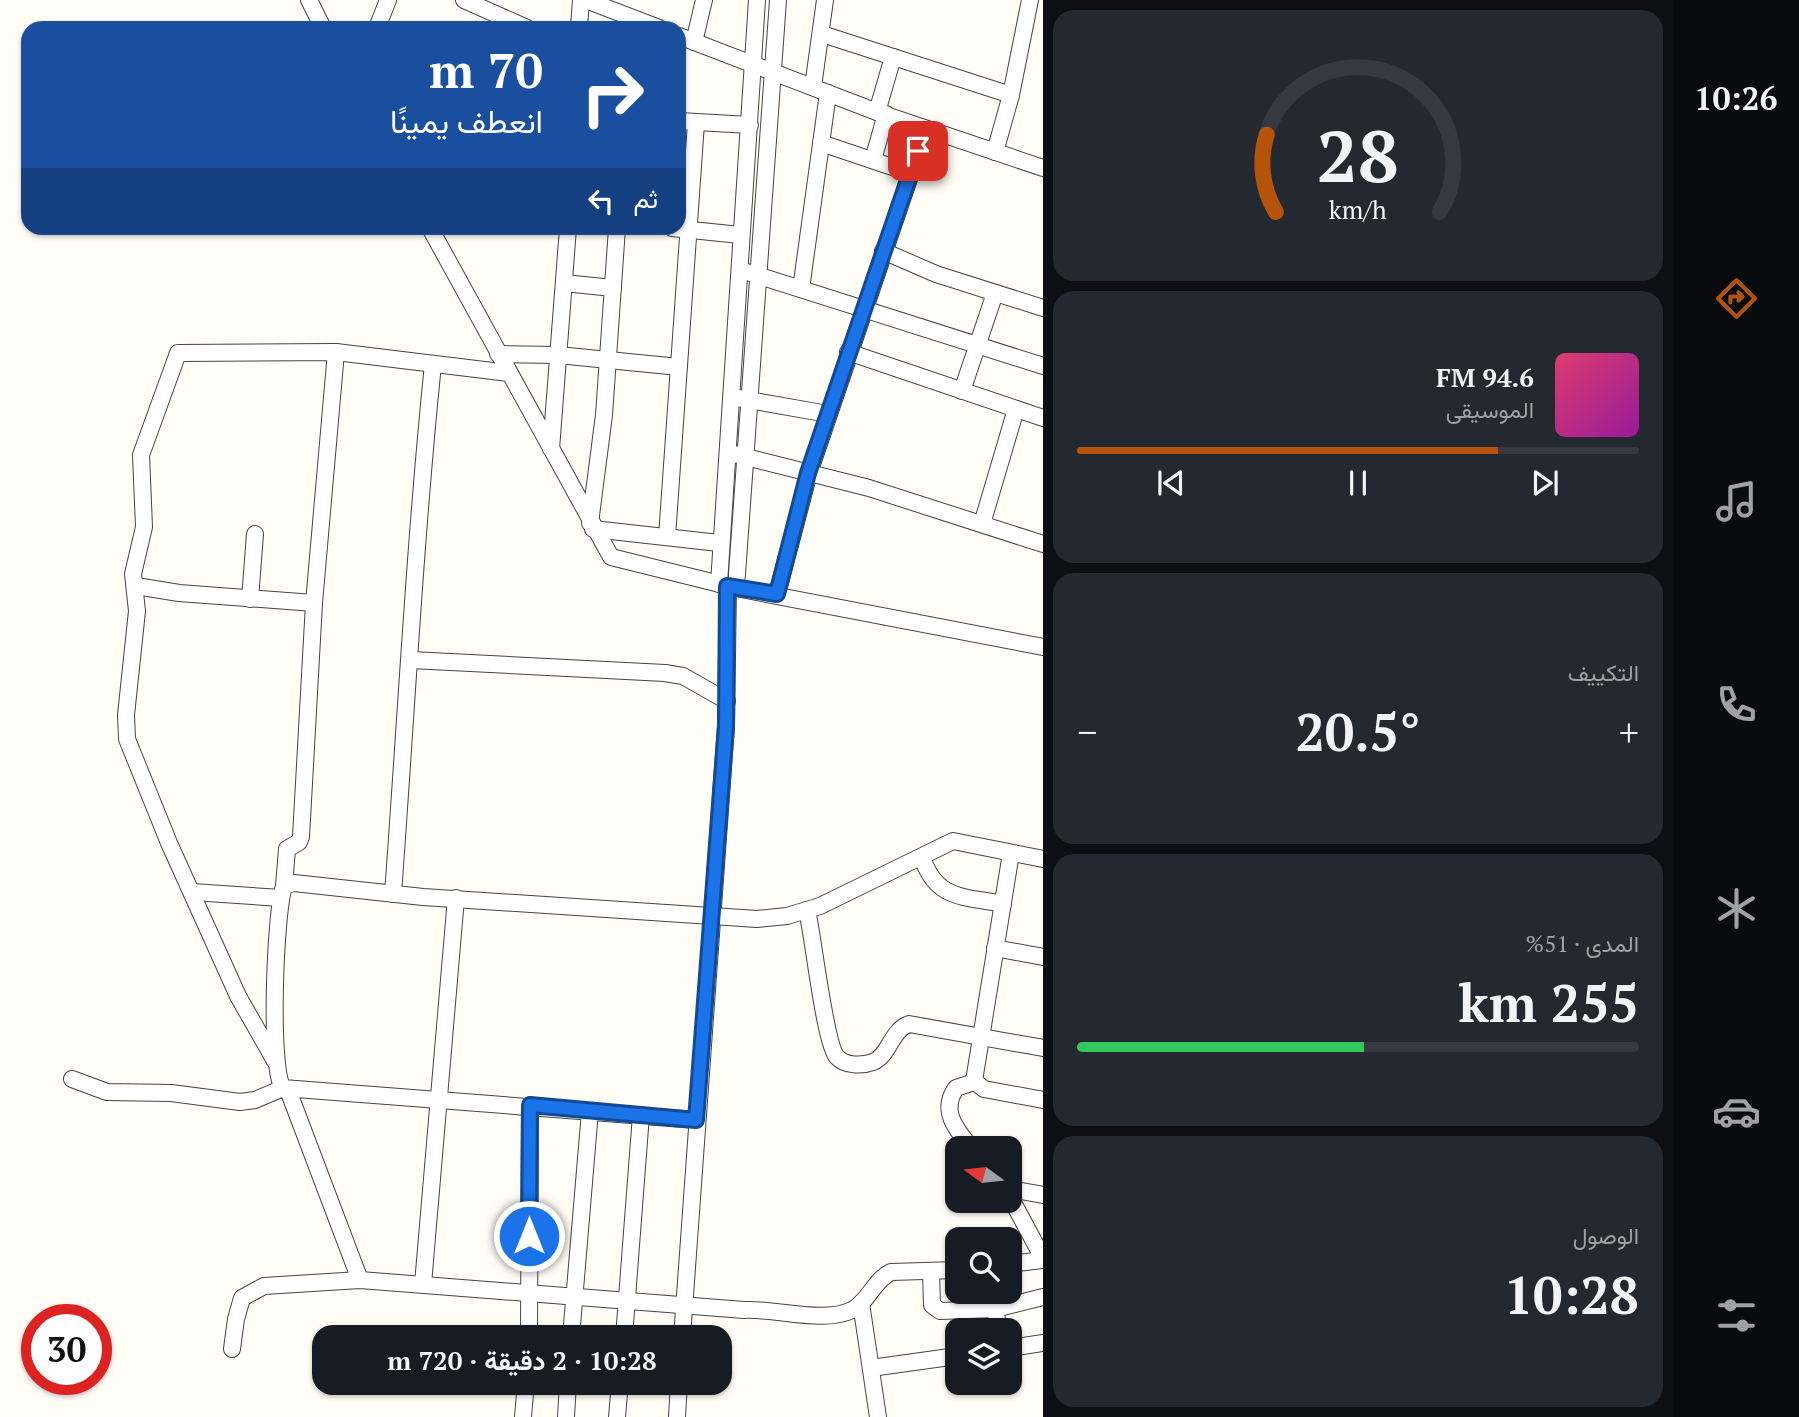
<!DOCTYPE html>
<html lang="ar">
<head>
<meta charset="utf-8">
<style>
  :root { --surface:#171b24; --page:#242831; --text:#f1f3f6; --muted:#9ea1a6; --line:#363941; --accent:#b45309 }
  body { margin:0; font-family:"PT Serif",Vazirmatn,serif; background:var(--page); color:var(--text); direction:rtl; height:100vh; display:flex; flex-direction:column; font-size:26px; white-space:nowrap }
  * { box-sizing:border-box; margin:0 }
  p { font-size:23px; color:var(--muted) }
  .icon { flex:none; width:38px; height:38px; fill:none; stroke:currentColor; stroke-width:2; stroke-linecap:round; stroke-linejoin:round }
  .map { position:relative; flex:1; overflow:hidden; direction:ltr }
  .drawer { display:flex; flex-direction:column; gap:10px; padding:10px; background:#0d0f14; width:630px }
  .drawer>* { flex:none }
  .banner { position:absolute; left:21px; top:21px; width:665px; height:214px; border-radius:21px; box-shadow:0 2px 5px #0004; direction:rtl; background:#1a4fa0; color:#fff; overflow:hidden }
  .needle { width:46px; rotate:285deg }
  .controls { position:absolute; left:945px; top:1136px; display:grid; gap:14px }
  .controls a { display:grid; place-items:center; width:77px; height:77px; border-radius:14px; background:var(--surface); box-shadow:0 2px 5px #0004; font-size:35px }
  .speed { position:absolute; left:21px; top:1304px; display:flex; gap:14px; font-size:35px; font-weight:700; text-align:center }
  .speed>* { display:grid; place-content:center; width:91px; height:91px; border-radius:50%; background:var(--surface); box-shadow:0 2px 5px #0004; line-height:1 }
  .speed .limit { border:10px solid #d22; background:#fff; color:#111 }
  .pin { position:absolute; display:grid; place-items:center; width:60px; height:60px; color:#fff; margin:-30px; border-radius:14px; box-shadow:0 4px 10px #0006 }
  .me { position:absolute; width:77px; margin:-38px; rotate:0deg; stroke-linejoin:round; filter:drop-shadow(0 0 5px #0008) }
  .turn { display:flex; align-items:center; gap:24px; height:147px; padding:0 28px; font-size:32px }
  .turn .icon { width:91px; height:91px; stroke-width:2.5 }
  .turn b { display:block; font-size:49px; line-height:60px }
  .then { display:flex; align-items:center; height:66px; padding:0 28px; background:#0003; gap:14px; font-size:26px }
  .big { font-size:52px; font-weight:700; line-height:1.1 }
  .drawer .tile { flex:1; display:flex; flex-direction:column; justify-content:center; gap:10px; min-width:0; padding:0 24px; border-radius:21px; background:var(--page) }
  .drawer .dial { align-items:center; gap:0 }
  .dial svg { height:182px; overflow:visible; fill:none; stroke:var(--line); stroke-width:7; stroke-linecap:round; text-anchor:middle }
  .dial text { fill:var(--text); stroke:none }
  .song { display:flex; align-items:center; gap:21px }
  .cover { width:84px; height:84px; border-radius:10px; background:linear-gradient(135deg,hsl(340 70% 55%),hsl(300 70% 35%)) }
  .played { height:7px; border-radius:4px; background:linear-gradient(90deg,var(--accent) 75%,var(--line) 75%) }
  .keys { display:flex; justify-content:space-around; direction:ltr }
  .heat { display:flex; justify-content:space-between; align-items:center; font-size:38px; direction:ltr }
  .charge { height:10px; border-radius:5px; background:linear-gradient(90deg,#34c759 51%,var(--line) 0) }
  .trip { position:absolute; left:312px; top:1325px; width:420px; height:70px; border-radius:21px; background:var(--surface); box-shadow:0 2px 5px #0004; font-weight:700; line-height:70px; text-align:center; direction:rtl }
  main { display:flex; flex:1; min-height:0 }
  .tab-bar { display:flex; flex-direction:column; width:126px; justify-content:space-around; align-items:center; background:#090b0e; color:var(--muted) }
  .tab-bar .icon { width:49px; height:49px }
  .tab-bar .on { color:var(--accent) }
  .tab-bar b { font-size:32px; color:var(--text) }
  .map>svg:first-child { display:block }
</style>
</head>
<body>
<main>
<nav class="tab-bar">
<b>10:26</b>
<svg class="icon on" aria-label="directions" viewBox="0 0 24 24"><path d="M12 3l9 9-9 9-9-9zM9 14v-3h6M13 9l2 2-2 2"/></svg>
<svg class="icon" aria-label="music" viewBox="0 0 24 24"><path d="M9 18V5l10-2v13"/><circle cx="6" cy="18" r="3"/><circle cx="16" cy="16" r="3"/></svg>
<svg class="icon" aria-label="phone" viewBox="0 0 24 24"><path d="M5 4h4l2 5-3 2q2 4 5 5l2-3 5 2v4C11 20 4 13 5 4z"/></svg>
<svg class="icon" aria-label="climate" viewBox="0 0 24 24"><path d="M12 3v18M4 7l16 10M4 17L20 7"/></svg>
<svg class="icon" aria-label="car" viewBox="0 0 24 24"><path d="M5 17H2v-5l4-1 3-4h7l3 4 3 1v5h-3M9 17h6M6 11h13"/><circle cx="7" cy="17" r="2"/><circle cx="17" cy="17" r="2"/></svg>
<svg class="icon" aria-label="filters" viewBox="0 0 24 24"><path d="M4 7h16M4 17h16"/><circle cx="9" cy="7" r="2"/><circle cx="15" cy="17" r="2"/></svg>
</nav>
<section class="drawer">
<div class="tile dial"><svg viewBox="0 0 100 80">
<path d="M14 69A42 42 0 1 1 86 69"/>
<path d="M14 69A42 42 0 0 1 10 35" stroke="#b45309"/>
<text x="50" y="56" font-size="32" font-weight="700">28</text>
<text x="50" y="72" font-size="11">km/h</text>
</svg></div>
<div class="tile">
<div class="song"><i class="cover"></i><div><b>94.6 FM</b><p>الموسيقى</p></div></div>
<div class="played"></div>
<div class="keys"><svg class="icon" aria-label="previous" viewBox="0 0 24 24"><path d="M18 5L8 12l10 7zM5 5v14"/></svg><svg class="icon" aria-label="pause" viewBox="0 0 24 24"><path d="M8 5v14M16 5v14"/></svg><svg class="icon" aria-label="next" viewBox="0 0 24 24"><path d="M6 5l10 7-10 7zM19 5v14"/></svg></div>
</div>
<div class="tile"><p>التكييف</p>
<div class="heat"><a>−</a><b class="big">20.5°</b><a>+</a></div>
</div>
<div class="tile"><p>المدى · 51%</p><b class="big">255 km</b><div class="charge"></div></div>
<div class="tile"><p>الوصول</p><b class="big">10:28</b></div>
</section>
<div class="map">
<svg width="1043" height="1417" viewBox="0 0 1043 1417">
  <rect width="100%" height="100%" fill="#fffdf5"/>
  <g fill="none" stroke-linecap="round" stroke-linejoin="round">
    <g stroke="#444" stroke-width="18">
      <g id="minor">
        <polyline points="309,0 323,28"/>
        <polyline points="464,0 527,28"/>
        <polyline points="586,0 659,28"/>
        <polyline points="377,28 388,0"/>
        <polyline points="579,28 581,0"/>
        <polyline points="822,34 1011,95"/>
        <polyline points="679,36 877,112 1043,168"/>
        <polyline points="694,42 704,0"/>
        <polyline points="813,87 825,0"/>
        <polyline points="877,112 893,57"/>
        <polyline points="679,121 750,125"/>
        <polyline points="821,143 910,173"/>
        <polyline points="995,152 1011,95 1030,0"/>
        <polyline points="873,160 886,114"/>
        <polyline points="430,228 611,557 736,588 1043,647"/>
        <polyline points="672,228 740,235"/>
        <polyline points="883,251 936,274 1043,308"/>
        <polyline points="747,272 1043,366"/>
        <polyline points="564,283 613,288"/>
        <polyline points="801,289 828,93"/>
        <polyline points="848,352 1043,418"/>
        <polyline points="498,354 558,355 679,367"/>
        <polyline points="962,391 995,293"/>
        <polyline points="738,398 828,414"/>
        <polyline points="551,449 568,228"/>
        <polyline points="734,454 869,488 1043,544"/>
        <polyline points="590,523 604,415 617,228"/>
        <polyline points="982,524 1016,409"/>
        <polyline points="593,529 719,543"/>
        <polyline points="667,537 696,123"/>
        <polyline points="719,584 757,0"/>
        <polyline points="136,586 179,593 314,603"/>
        <polyline points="736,588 778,0"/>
        <polyline points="777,594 809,473 926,129"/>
        <polyline points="250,599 255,534"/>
        <polyline points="411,660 665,673 683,676 727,701"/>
        <polyline points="1011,853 974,1081 984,1089 1043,1100"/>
        <path d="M922 857C936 900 963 896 1003 904"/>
        <polyline points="284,886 287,849 299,842 301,837 314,603 336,352"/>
        <polyline points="192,892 281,898"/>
        <path d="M393 894C406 717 415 540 433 364"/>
        <path d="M807 910C813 935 825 1045 837 1057 845 1066 862 1066 873 1062 890 1055 891 1030 909 1024L1043 1048"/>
        <polyline points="995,948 1043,957"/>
        <polyline points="275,1061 238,996 169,843 127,739 126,715 137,611 133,574 144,527 141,455 178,353 336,352 509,373"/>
        <polyline points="72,1079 107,1092 171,1093 240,1102 255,1100 283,1088"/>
        <polyline points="288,1090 360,1280"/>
        <path d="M696 1120 283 1088C269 1068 275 913 284 886L294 883 423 897 757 919 787 916 820 906 953 841 1043 859"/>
        <path d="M971 1148C956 1129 940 1111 956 1088L974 1082"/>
        <polyline points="1010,1189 1043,1195"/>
        <polyline points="1010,1197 1043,1258"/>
        <polyline points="1010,1264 1043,1260"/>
        <polyline points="931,1272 932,1305 940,1311 995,1309 1043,1297"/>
        <polyline points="423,1284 456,898"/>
        <polyline points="861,1303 878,1417"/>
        <polyline points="995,1309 999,1330"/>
        <polyline points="529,1337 530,1105"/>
        <polyline points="571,1337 590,1111"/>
        <polyline points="624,1337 641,1115"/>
        <polyline points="682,1337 726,726 728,586"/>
        <polyline points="1010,1348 1043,1343"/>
        <path d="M232 1349 236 1319 242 1298 264 1286 360 1280 744 1310C774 1308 824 1324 852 1310 869 1301 874 1280 891 1272L957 1270"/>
        <polyline points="871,1368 957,1356"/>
        <polyline points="523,1417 526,1382"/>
        <polyline points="566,1417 568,1382"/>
        <polyline points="617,1417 620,1382"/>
        <polyline points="677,1417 679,1382"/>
      </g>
    </g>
    <use href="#minor" stroke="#fff" stroke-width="16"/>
  </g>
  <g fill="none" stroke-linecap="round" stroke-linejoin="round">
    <g stroke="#114b97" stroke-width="18">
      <polyline id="route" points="529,1236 530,1105 696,1120 726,726 727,586 777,594 808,473 918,151"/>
    </g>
    <use href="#route" stroke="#1a73e8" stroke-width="12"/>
  </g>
</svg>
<div class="controls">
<a><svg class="needle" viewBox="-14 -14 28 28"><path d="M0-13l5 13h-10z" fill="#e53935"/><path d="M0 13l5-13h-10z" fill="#9ea1a6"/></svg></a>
<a><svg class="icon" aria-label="search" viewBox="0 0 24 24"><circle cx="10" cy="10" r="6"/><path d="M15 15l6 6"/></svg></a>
<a><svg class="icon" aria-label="layers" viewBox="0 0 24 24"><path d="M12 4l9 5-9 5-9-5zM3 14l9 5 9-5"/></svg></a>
</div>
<div class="speed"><div class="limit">30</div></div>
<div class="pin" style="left:918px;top:151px;background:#d93025"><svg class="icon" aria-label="arrive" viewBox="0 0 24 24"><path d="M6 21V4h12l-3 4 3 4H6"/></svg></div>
<svg class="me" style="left:529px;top:1236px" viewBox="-20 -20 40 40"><circle r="17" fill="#1a73e8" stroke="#fff" stroke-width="3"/><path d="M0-11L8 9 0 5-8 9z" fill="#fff"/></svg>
<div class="trip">10:28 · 2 دقيقة · 720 m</div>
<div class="banner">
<div class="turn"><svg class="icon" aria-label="right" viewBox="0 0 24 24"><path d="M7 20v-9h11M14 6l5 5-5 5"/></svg><div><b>70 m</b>انعطف يمينًا</div></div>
<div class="then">ثم<svg class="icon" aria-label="left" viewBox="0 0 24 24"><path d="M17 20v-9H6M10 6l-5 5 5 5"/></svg></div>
</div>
</div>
</main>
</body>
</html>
